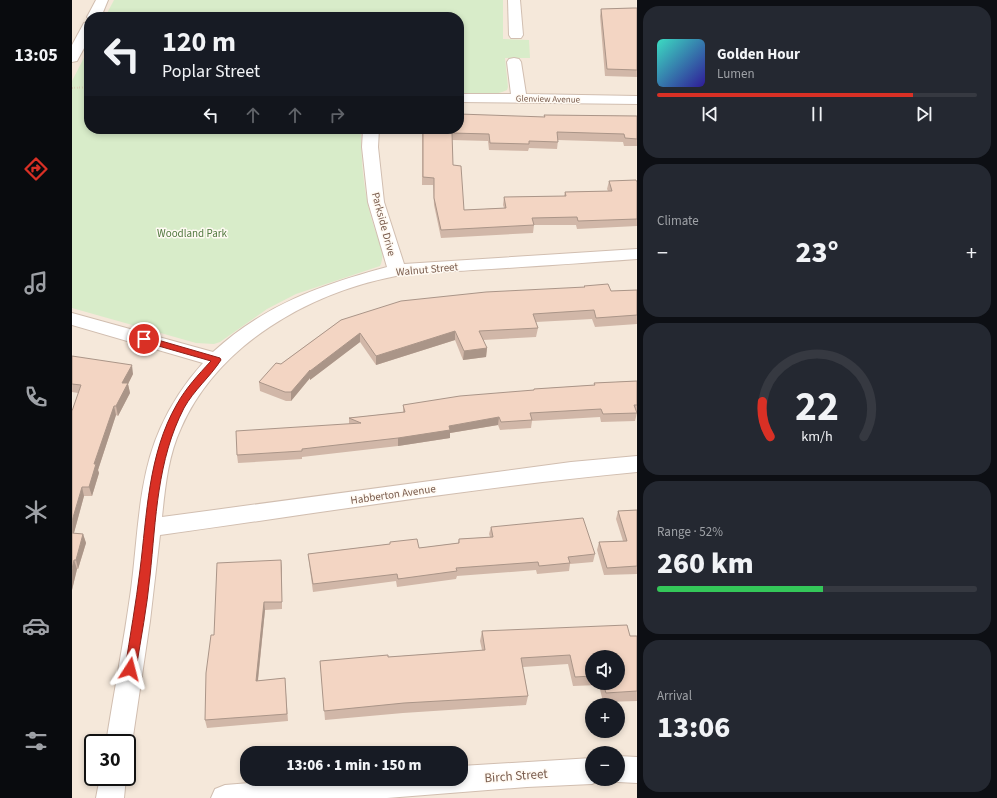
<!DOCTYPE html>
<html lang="en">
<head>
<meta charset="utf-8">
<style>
  :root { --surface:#171b24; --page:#242831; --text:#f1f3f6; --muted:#9ea1a6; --line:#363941; --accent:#d93025 }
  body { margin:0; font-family:"Source Sans 3",sans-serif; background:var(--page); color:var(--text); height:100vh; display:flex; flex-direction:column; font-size:15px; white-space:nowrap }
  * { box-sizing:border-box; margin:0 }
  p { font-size:13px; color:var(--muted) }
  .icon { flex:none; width:22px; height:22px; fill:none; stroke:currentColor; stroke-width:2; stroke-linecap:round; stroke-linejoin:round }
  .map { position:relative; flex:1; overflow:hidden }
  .drawer { display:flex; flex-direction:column; gap:6px; padding:6px; background:#0d0f14; width:360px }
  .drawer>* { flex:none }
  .hud { position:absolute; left:12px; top:12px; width:380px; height:122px; border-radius:16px; box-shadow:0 2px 6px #0003; background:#171b24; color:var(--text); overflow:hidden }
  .controls { position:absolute; left:513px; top:650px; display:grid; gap:8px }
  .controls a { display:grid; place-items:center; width:40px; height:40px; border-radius:50%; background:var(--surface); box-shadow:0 2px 6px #0003; font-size:20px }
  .speed { position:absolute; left:12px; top:734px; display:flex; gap:8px; font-size:20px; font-weight:700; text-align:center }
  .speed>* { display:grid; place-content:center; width:52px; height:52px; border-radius:50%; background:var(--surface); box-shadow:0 2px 6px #0003; line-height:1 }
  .speed .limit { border:2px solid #111; border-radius:6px; background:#fff; color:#111 }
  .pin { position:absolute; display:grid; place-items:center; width:34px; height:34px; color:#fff; margin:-17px; border:2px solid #fff; border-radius:50%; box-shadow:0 1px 4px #0007 }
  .me { position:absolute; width:44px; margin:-22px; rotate:9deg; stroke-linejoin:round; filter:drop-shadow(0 0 3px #0008) }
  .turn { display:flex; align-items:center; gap:14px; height:84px; padding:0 12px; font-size:18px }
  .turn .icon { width:52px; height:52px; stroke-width:2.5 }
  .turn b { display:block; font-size:28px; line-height:34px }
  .lanes { display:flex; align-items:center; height:38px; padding:0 12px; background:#0003; justify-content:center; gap:20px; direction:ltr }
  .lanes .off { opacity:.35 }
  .big { font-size:30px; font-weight:800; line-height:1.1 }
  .drawer .tile { flex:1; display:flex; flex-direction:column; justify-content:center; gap:6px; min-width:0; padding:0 14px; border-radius:16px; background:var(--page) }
  .drawer .dial { align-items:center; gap:0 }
  .dial svg { height:104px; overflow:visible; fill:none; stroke:var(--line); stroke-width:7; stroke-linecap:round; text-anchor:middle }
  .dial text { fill:var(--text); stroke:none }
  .song { display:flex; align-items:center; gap:12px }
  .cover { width:48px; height:48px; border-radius:6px; background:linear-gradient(135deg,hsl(170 70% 55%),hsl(250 70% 35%)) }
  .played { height:4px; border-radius:2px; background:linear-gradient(90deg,var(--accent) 80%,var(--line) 80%) }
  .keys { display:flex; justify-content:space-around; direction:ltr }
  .heat { display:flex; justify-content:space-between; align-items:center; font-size:22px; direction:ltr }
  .charge { height:6px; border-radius:3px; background:linear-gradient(90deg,#34c759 52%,var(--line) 0) }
  .trip { position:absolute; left:168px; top:746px; width:228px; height:40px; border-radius:16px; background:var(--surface); box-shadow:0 2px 6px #0003; font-weight:800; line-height:40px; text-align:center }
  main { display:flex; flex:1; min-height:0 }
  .menu { display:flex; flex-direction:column; width:72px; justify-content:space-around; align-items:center; background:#090b0e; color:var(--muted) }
  .menu .icon { width:28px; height:28px }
  .menu .active { color:var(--accent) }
  .menu b { font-size:18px; color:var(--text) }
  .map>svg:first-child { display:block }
</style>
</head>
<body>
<main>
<nav class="menu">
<b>13:05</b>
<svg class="icon active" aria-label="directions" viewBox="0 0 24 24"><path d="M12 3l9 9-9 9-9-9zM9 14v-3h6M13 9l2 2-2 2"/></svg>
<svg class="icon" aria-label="music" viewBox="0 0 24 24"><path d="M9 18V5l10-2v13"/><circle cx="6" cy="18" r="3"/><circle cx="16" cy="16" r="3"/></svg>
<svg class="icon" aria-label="phone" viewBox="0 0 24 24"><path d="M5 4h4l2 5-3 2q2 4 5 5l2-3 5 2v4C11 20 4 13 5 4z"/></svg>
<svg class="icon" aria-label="climate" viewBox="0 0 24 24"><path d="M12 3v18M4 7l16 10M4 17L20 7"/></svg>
<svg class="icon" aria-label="car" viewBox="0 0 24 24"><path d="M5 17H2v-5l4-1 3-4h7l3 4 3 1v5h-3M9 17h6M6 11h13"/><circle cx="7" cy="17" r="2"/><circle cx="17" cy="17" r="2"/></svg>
<svg class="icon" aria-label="filters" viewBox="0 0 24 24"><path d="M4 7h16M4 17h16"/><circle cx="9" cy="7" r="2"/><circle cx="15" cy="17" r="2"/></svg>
</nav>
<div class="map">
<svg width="565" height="798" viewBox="0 0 565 798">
  <rect width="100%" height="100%" fill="#fdf6ec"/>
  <path fill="#f5e8da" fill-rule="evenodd" d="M0 0H565V798H0ZM17 17H387V129H17ZM520 657H546V683H520ZM520 705H546V731H520ZM21 743H55V777H21ZM175 753H389V779H175ZM520 753H546V779H520Z"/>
  <g fill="#d8ecc9">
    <path d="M42 0H431V39L457 40 458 58H433L436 87 435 90C422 97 402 93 387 93V17H33Z"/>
    <path d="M17 48V129H289C289 164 292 197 303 230 308 243 314 253 308 266L224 294 195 309 148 342 142 344 124 343 0 308V81Z"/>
  </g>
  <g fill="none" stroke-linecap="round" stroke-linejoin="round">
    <g stroke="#d1beb0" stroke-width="2">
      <g id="minor">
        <polygon points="24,0 36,0 29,17 17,17 17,19 15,17"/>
        <polygon points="436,0 448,0 451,35 449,38 439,38 437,35"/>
        <polygon points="17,22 17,39 5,61 0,62 0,45 12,23"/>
        <polygon points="442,58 447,59 449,62 454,94 565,96 565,104 387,102 387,94 439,94 435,62 437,59"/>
        <path d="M291 129H307L306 147 312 202 332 264 565 249V259C510 263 455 267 401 270 377 272 347 271 324 276 237 293 146 344 109 428 96 456 93 488 90 517L499 462 565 456V472C405 487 247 513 88 535L78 621 60 743 55 752V743H34C42 692 52 641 59 590 66 537 66 478 88 429 99 404 113 383 131 363L0 325V313L141 352C192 305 249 285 315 267L296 202 290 147Z"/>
        <polygon points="546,756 565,757 565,783 546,782 539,779 546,779"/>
        <polygon points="520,758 520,779 530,779 520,784 455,787 315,798 139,798 143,789 153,785 228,779 389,779 389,766"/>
        <polygon points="28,777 54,777 52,798 24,798"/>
      </g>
    </g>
    <polyline stroke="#d9b8a5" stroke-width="2" stroke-dasharray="0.5 2" stroke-linecap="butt" points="0,88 17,87"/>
    <use href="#minor" fill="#fff" fill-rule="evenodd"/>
  </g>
  <g fill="#d1b7a8" fill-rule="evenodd">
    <polygon points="565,8 565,77 533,76 528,16 529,9"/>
    <polygon points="472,115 565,116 565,146 552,146 551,142 486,140 485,149 457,148 456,151 417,150 416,141 380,140 381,165 392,210 432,208 431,205 432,197 492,196 493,192 536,191 535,189 537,181 565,182 565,226 505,229 504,225 462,225 461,233 369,238 362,205 361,185 350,185 350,129 472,117"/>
    <polygon points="512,286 539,291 565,290 565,324 523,327 520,319 464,322 466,328 464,337 411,340 415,348 414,357 391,360 383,340 304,365 288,342 238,380 238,378 219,401 214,401 188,391 187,382 209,364 269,320 512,287"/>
    <polygon points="0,356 61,374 56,384 58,393 46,416 44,415 26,470 27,473 20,496 12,496 2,533 11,534 14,543 6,569 5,569 0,590 6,393 0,392"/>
    <polygon points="565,381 565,413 563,421 529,422 528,417 460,421 459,428 428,430 426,425 378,433 378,438 326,446 230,457 230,459 166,463 165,455 277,424 277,418 331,412 331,405 462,390 462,389 522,385 522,383"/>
    <polygon points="565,510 565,574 532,575 525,550 527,542 551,541 544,519 546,511"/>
    <polygon points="419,527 523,554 521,562 498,564 497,571 465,574 464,570 385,576 384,579 325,587 324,581 241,592 237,562 236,554 318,544 318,542 347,548 386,543 387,539 418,537 417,534"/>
    <polygon points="210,568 210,609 193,610 186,681 213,678 216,721 135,728 133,720 142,635"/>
    <path d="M410 631 558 636H565V701L531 702 527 685 501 686 496 664 451 667 456 696 454 705 331 713 253 720 248 661 316 657 410 650 408 641ZM520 657 546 683H520Z"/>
  </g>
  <g fill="#aa9588">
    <polygon points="383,331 383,340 304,365 304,356"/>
    <polygon points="288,333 288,342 238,380 238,371"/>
    <polygon points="415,348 414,357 391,360 392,351"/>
    <polygon points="60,365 61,374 56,384 58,393 46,416 44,406 50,383"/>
    <polygon points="238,370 238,378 219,401 219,392"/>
    <polygon points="42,406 44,415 26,470 27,473 20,496 17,487 22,464"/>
    <polygon points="427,417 426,425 378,433 378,438 326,446 326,438 377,426"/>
    <polygon points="10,487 12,496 0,540 0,521"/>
    <polygon points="11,534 14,543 6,569 4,560"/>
    <polygon points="2,560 5,569 0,590 0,569"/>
    <polygon points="209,560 210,568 210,609 210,602"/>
    <polygon points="192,602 193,610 185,688 184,681"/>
  </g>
  <g fill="#f3d5c3" stroke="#aa9588">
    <polygon points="561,8 565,8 565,70 535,69 529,9"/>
    <polygon points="387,114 473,117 472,115 565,116 565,139 553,138 552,134 485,132 486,142 457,141 457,144 418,143 417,134 380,133 381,165 389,166 392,210 434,208 432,197 494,196 493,192 540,191 537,181 564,180 565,182 565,219 506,221 505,217 460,218 462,225 369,230 362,198 362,178 351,177 351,129 387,129"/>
    <polygon points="536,284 539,291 565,290 565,315 524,318 522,310 461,314 466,328 407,331 415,348 392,351 383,331 304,356 288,333 238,371 238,370 219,392 213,392 187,382 204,363 209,364 269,320 329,301 414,292 513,287 512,286"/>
    <polygon points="0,356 60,365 50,383 56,383 44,406 42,406 22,464 24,464 17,487 10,487 0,521 0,411 9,385 0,384"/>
    <polygon points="565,381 565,405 562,405 565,413 531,414 529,409 458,413 460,420 429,422 427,417 377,426 378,430 326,438 230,449 230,451 165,455 164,431 289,423 277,418 333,412 331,405 388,396 462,390 462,389 523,385 522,383"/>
    <polygon points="565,510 565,566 535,568 527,542 555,541 546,511"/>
    <polygon points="511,518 523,554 496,557 498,563 467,566 466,562 384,568 385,571 326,579 325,574 241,584 236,554 318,544 318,542 345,539 347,548 387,543 387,539 421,537 419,527"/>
    <polygon points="0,533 11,534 4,560 2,560 0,569"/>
    <polygon points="209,560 210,602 192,602 184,681 213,678 215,714 133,720 134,673 139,635 142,635 145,563"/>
    <polygon points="555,625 558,636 565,636 565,691 534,693 531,683 546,683 546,657 520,657 520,676 503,677 498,655 449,658 456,696 332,703 252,711 248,661 316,655 316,657 413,650 410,631"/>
  </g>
  <path fill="#d93025" stroke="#8d1f18" d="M72 336 148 358 149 360C138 377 122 390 112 408 85 460 84 519 78 576 75 607 69 638 64 669L62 673 58 674 54 673 53 669C58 636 64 603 68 570 75 515 76 454 105 404 114 388 126 375 139 361L69 341 68 339Z"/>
  <g text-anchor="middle" stroke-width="3" stroke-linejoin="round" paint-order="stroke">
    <g font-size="9" fill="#7a5c4d" stroke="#fffaf3">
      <text transform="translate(476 99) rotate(1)" y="3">Glenview Avenue</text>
    </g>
    <g font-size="11" fill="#7a5c4d" stroke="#fffaf3">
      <text transform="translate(312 224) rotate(75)" y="4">Parkside Drive</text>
      <text transform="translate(355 269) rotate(-5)" y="4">Walnut Street</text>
      <text transform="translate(321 494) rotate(-8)" y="4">Habberton Avenue</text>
    </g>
    <g font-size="11" fill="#537a41" stroke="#fffaf3">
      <text x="120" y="237">Woodland Park</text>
    </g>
    <g font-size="13" fill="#7a5c4d" stroke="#fffaf3">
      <text transform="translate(444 775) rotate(-4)" y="5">Birch Street</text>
    </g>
  </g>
</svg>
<div class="controls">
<a><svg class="icon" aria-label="sound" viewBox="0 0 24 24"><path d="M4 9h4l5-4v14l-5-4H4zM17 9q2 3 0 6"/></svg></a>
<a>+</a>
<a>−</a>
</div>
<div class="speed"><div class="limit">30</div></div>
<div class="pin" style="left:72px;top:339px;background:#d93025"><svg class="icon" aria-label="arrive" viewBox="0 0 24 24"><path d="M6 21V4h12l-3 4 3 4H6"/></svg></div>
<svg class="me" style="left:58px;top:669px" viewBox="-20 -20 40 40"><path d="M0-17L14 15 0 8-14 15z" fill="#d93025" stroke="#fff" stroke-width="4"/></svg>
<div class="trip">13:06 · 1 min · 150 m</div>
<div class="hud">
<div class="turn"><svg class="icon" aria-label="left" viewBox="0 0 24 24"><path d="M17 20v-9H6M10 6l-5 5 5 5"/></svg><div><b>120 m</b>Poplar Street</div></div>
<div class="lanes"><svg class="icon" aria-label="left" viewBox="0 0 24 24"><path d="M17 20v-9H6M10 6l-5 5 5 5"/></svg><svg class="icon off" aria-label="ahead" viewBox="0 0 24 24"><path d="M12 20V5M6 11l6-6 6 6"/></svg><svg class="icon off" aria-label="ahead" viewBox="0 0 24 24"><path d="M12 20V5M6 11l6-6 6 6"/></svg><svg class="icon off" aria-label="right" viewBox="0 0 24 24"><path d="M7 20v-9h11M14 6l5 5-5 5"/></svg></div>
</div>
</div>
<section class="drawer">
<div class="tile">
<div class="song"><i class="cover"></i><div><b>Golden Hour</b><p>Lumen</p></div></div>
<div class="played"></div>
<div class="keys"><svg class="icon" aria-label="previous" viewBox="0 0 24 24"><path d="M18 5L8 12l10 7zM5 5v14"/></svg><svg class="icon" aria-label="pause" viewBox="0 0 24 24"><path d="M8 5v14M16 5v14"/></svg><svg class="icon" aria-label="next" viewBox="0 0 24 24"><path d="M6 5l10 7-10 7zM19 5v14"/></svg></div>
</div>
<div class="tile"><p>Climate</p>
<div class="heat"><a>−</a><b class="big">23°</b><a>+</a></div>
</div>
<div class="tile dial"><svg viewBox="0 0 100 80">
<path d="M14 69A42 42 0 1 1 86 69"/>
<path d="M14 69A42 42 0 0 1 8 42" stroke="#d93025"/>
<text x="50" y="56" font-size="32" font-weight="700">22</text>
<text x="50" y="72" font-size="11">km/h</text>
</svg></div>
<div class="tile"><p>Range · 52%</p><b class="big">260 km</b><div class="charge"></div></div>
<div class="tile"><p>Arrival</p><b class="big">13:06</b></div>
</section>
</main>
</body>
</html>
